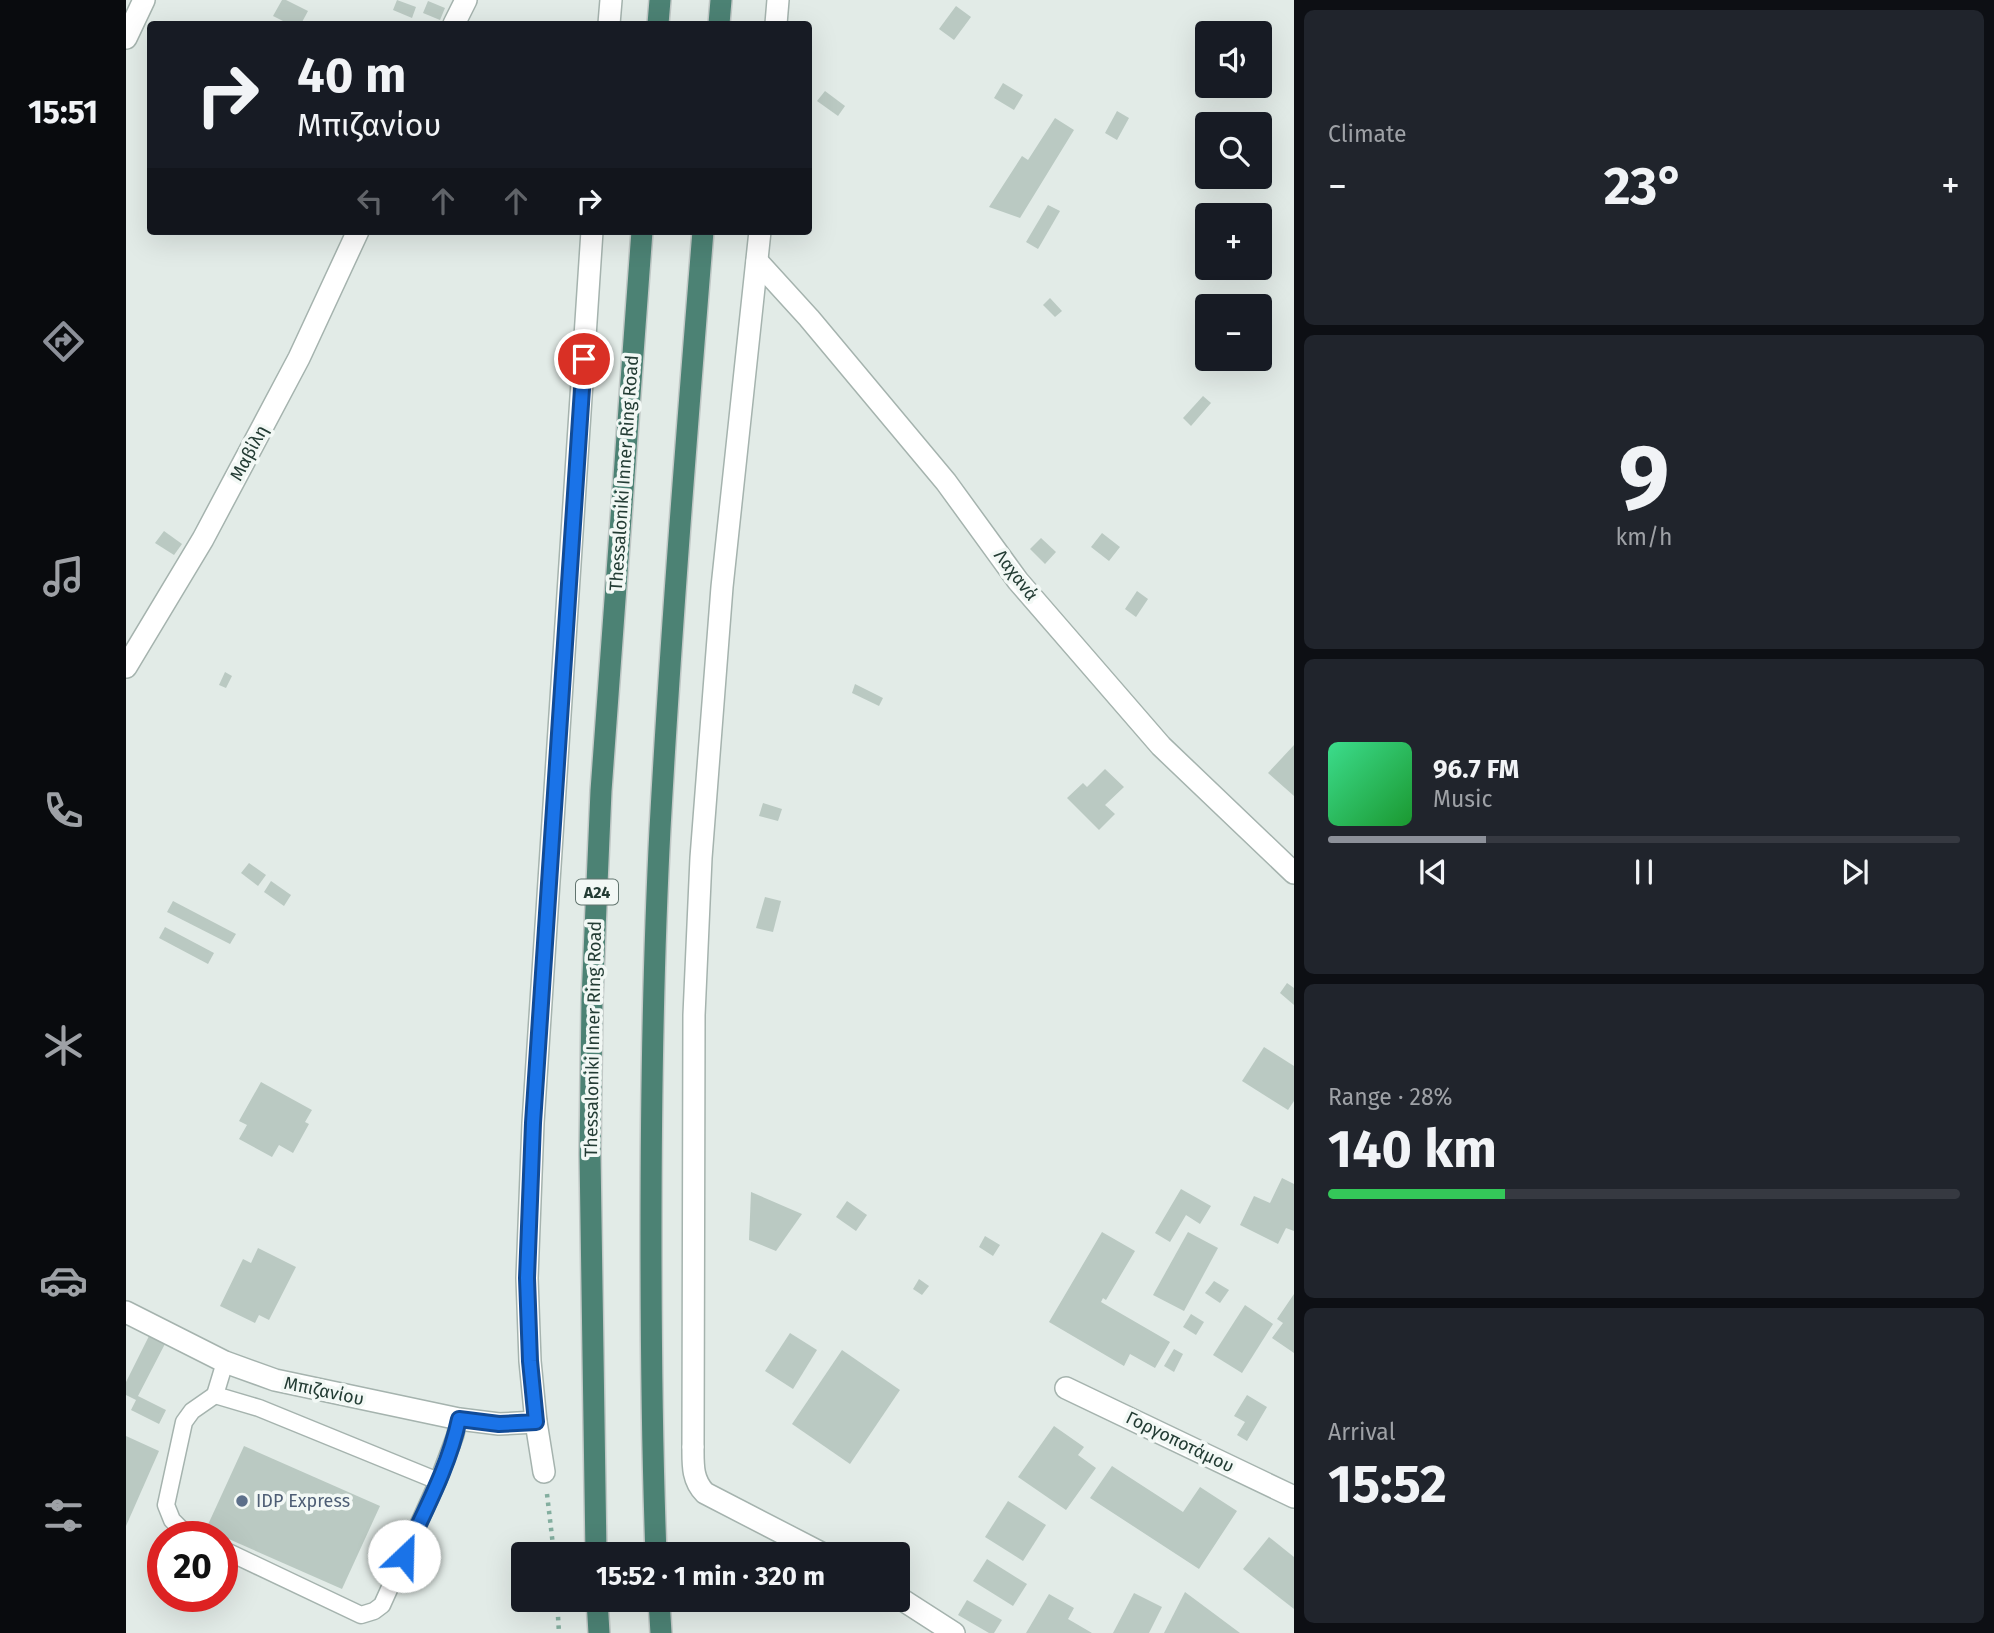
<!DOCTYPE html>
<html lang="en">
<head>
<meta charset="utf-8">
<style>
  :root { --surface:#171b24; --page:#20242c; --text:#f1f3f6; --muted:#9ea1a6; --line:#363941; --accent:#8c9099 }
  body { margin:0; font-family:"Fira Sans",sans-serif; background:var(--page); color:var(--text); height:100vh; display:flex; flex-direction:column; font-size:26px; white-space:nowrap }
  * { box-sizing:border-box; margin:0 }
  p { font-size:23px; color:var(--muted) }
  .icon { flex:none; width:38px; height:38px; fill:none; stroke:currentColor; stroke-width:2; stroke-linecap:round; stroke-linejoin:round }
  .map { position:relative; flex:1; overflow:hidden }
  .drawer { display:flex; flex-direction:column; gap:10px; padding:10px; background:#0d0f14; width:700px }
  .drawer>* { flex:none }
  .hud { position:absolute; left:21px; top:21px; width:665px; height:214px; border-radius:7px; box-shadow:0 7px 28px #0002; background:#171b24; color:var(--text); overflow:hidden }
  .controls { position:absolute; left:1069px; top:21px; display:grid; gap:14px }
  .controls a { display:grid; place-items:center; width:77px; height:77px; border-radius:7px; background:var(--surface); box-shadow:0 7px 28px #0002; font-size:35px }
  .speed { position:absolute; left:21px; top:1521px; display:flex; gap:14px; font-size:35px; font-weight:700; text-align:center }
  .speed>* { display:grid; place-content:center; width:91px; height:91px; border-radius:50%; background:var(--surface); box-shadow:0 7px 28px #0002; line-height:1 }
  .speed .limit { border:10px solid #d22; background:#fff; color:#111 }
  .pin { position:absolute; display:grid; place-items:center; width:60px; height:60px; color:#fff; margin:-30px; border:4px solid #fff; border-radius:50%; box-shadow:0 2px 7px #0007 }
  .me { position:absolute; width:77px; margin:-38px; rotate:24deg; stroke-linejoin:round; filter:drop-shadow(0 0 5px #0008) }
  .turn { display:flex; align-items:center; gap:24px; height:147px; padding:0 35px; font-size:32px }
  .turn .icon { width:91px; height:91px; stroke-width:2.5 }
  .turn b { display:block; font-size:49px; line-height:60px }
  .lanes { display:flex; align-items:center; height:66px; padding:0 35px; background:#0003; justify-content:center; gap:35px; direction:ltr }
  .lanes .off { opacity:.35 }
  .big { font-size:52px; font-weight:700; line-height:1.1 }
  .drawer .card { flex:1; display:flex; flex-direction:column; justify-content:center; gap:10px; min-width:0; padding:0 24px; border-radius:10px; background:var(--page) }
  .drawer .dial { align-items:center; gap:0 }
  .dial b { font-size:91px; line-height:1 }
  .song { display:flex; align-items:center; gap:21px }
  .cover { width:84px; height:84px; border-radius:10px; background:linear-gradient(135deg,hsl(150 70% 55%),hsl(130 70% 35%)) }
  .played { height:7px; border-radius:4px; background:linear-gradient(90deg,var(--accent) 25%,var(--line) 25%) }
  .keys { display:flex; justify-content:space-around; direction:ltr }
  .heat { display:flex; justify-content:space-between; align-items:center; font-size:38px; direction:ltr }
  .charge { height:10px; border-radius:5px; background:linear-gradient(90deg,#34c759 28%,var(--line) 0) }
  .trip { position:absolute; left:385px; top:1542px; width:399px; height:70px; border-radius:7px; background:var(--surface); box-shadow:0 7px 28px #0002; font-weight:700; line-height:70px; text-align:center }
  main { display:flex; flex:1; min-height:0 }
  .menu { display:flex; flex-direction:column; width:126px; justify-content:space-around; align-items:center; background:#090b0e; color:var(--muted) }
  .menu .icon { width:49px; height:49px }
  .menu .selected { color:var(--accent) }
  .menu b { font-size:32px; color:var(--text) }
  .map>svg:first-child { display:block }
</style>
</head>
<body>
<main>
<nav class="menu">
<b>15:51</b>
<svg class="icon selected" aria-label="directions" viewBox="0 0 24 24"><path d="M12 3l9 9-9 9-9-9zM9 14v-3h6M13 9l2 2-2 2"/></svg>
<svg class="icon" aria-label="music" viewBox="0 0 24 24"><path d="M9 18V5l10-2v13"/><circle cx="6" cy="18" r="3"/><circle cx="16" cy="16" r="3"/></svg>
<svg class="icon" aria-label="phone" viewBox="0 0 24 24"><path d="M5 4h4l2 5-3 2q2 4 5 5l2-3 5 2v4C11 20 4 13 5 4z"/></svg>
<svg class="icon" aria-label="climate" viewBox="0 0 24 24"><path d="M12 3v18M4 7l16 10M4 17L20 7"/></svg>
<svg class="icon" aria-label="car" viewBox="0 0 24 24"><path d="M5 17H2v-5l4-1 3-4h7l3 4 3 1v5h-3M9 17h6M6 11h13"/><circle cx="7" cy="17" r="2"/><circle cx="17" cy="17" r="2"/></svg>
<svg class="icon" aria-label="filters" viewBox="0 0 24 24"><path d="M4 7h16M4 17h16"/><circle cx="9" cy="7" r="2"/><circle cx="15" cy="17" r="2"/></svg>
</nav>
<div class="map">
<svg width="1168" height="1633" viewBox="0 0 1168 1633">
  <rect width="100%" height="100%" fill="#e2ebe7"/>
  <g fill="#bac9c2">
    <polygon points="156,0 160,0 182,11 175,24 163,24 147,16"/>
    <polygon points="271,0 290,7 286,18 267,10"/>
    <polygon points="302,1 319,8 314,20 297,13"/>
    <polygon points="830,6 845,17 828,40 813,29"/>
    <polygon points="877,83 897,95 888,110 868,98"/>
    <polygon points="699,91 719,106 712,116 691,101"/>
    <polygon points="991,111 1003,118 991,140 979,133"/>
    <polygon points="929,118 948,130 894,218 863,207 896,156 902,160"/>
    <polygon points="922,205 934,211 912,249 900,242"/>
    <polygon points="924,298 936,311 929,317 917,305"/>
    <polygon points="1077,396 1085,403 1065,426 1057,418"/>
    <polygon points="38,531 56,544 48,555 29,543"/>
    <polygon points="976,533 994,547 983,561 965,547"/>
    <polygon points="915,538 930,552 919,564 904,549"/>
    <polygon points="1011,591 1022,599 1010,617 999,609"/>
    <polygon points="99,672 106,676 100,688 93,685"/>
    <polygon points="729,684 757,698 753,706 726,693"/>
    <polygon points="1168,745 1168,796 1142,773"/>
    <polygon points="979,769 998,787 979,805 989,814 973,830 941,798 957,783 961,787"/>
    <polygon points="637,803 656,809 652,821 633,816"/>
    <polygon points="123,863 140,875 132,886 115,873"/>
    <polygon points="145,881 165,895 158,906 138,892"/>
    <polygon points="639,897 655,901 647,932 630,928"/>
    <polygon points="47,901 110,934 104,944 41,912"/>
    <polygon points="39,927 88,953 82,964 33,938"/>
    <polygon points="1161,983 1168,988 1168,1005 1154,993"/>
    <polygon points="1138,1047 1168,1066 1168,1101 1162,1110 1116,1081"/>
    <polygon points="135,1082 186,1110 179,1122 183,1124 167,1153 153,1145 146,1157 113,1139 121,1125 113,1121"/>
    <polygon points="1156,1178 1168,1184 1168,1231 1160,1228 1152,1244 1114,1225 1128,1196 1144,1203"/>
    <polygon points="1055,1189 1085,1206 1074,1224 1060,1215 1044,1242 1029,1233"/>
    <polygon points="625,1192 676,1214 650,1251 623,1240"/>
    <polygon points="721,1201 741,1215 730,1231 710,1217"/>
    <polygon points="976,1232 1009,1251 980,1300 977,1298 975,1302 1044,1342 1029,1368 1004,1354 998,1366 923,1322"/>
    <polygon points="1062,1232 1092,1248 1058,1311 1027,1295"/>
    <polygon points="859,1236 874,1245 867,1256 853,1247"/>
    <polygon points="132,1248 170,1267 143,1320 133,1315 129,1323 94,1306 117,1259 125,1263"/>
    <polygon points="793,1279 803,1286 796,1295 787,1289"/>
    <polygon points="1088,1281 1103,1290 1094,1303 1079,1293"/>
    <polygon points="1168,1294 1168,1353 1146,1338 1157,1323 1151,1319"/>
    <polygon points="1119,1305 1147,1324 1116,1373 1087,1355"/>
    <polygon points="1065,1314 1078,1322 1070,1335 1057,1327"/>
    <polygon points="25,1332 41,1340 12,1396 40,1410 33,1424 5,1410 10,1400 0,1395 0,1382"/>
    <polygon points="664,1333 691,1350 667,1389 639,1371"/>
    <polygon points="1048,1349 1057,1354 1048,1372 1038,1366"/>
    <polygon points="716,1350 774,1390 724,1464 666,1424"/>
    <polygon points="1121,1395 1141,1407 1121,1441 1111,1435 1119,1422 1108,1416"/>
    <polygon points="928,1426 958,1447 952,1455 970,1468 940,1510 892,1477"/>
    <polygon points="0,1436 33,1451 0,1526"/>
    <polygon points="118,1446 254,1506 216,1589 80,1529"/>
    <polygon points="986,1466 1057,1512 1074,1487 1111,1511 1073,1569 964,1498"/>
    <polygon points="882,1501 920,1525 897,1561 859,1537"/>
    <polygon points="1143,1537 1168,1557 1168,1609 1117,1569"/>
    <polygon points="861,1559 901,1584 887,1606 847,1581"/>
    <polygon points="1059,1592 1114,1633 1038,1633"/>
    <polygon points="1008,1593 1036,1607 1023,1633 987,1633"/>
    <polygon points="923,1594 948,1608 942,1619 966,1633 900,1633"/>
    <polygon points="841,1600 876,1620 868,1633 863,1633 832,1615"/>
  </g>
  <g fill="none" stroke-linecap="round" stroke-linejoin="round">
    <g stroke="#a5b3ae" stroke-width="19">
      <g id="service">
        <polyline points="99,1362 89,1395 133,1408 312,1481"/>
        <polyline points="69,1536 57,1531 46,1520 40,1505 58,1422 66,1411 89,1395"/>
        <polyline points="96,1549 235,1615 248,1611 256,1605 312,1481 329,1436 333,1419"/>
      </g>
    </g>
    <g stroke="#a5b3ae" stroke-width="24">
      <g id="minor">
        <polyline points="328,24 340,0"/>
        <polyline points="0,38 18,0"/>
        <polyline points="631,261 683,318 820,482 892,581 1035,746 1168,873"/>
        <polyline points="0,667 77,539 173,358 232,231"/>
        <polyline points="0,1312 99,1362 149,1380 333,1419 373,1424 410,1422"/>
        <polyline points="940,1388 1168,1497"/>
        <path d="M567 1447C567 1464 566 1480 579 1493L697 1554"/>
        <polyline points="772,1597 828,1633"/>
      </g>
    </g>
    <g stroke="#a5b3ae" stroke-width="24">
      <g id="tertiary">
        <polyline points="483,24 485,0"/>
        <polyline points="650,24 652,0"/>
        <polyline points="567,1447 568,1015 575,858 596,587 634,231"/>
        <polyline points="418,1472 410,1422 404,1361 401,1278 407,1123 466,231"/>
      </g>
    </g>
    <g stroke="#c1c8c6" stroke-width="24">
      <g id="trunk">
        <polyline points="532,24 534,0"/>
        <polyline points="593,24 595,0"/>
        <polyline points="470,1554 464,1154 466,1000 475,791 516,231"/>
        <path d="M530 1554C526 1447 525 1341 525 1235 525 1099 527 964 534 829 545 629 561 430 577 231"/>
        <polyline points="471,1600 473,1633"/>
        <polyline points="533,1600 535,1633"/>
      </g>
    </g>
    <g stroke="#83ae9f" stroke-width="4.5" stroke-dasharray="3.5 5" stroke-linecap="butt">
      <polyline points="421,1494 428,1554"/>
      <polyline points="431,1600 433,1633"/>
    </g>
    <use href="#service" stroke="#fff" stroke-width="16"/>
    <use href="#minor" stroke="#fff" stroke-width="21"/>
    <use href="#tertiary" stroke="#fff" stroke-width="21"/>
    <use href="#trunk" stroke="#4c8274" stroke-width="21"/>
  </g>
  <g fill="none" stroke-linecap="round" stroke-linejoin="round">
    <g stroke="#114b97" stroke-width="18">
      <path id="route" d="M278 1556C298 1512 323 1467 333 1419L373 1424 410 1422 404 1361 401 1278 407 1123 458 359"/>
    </g>
    <use href="#route" stroke="#1a73e8" stroke-width="12"/>
  </g>
  <circle fill="#5c6f8a" stroke="#f2f8f5" stroke-width="2.5" cx="116" cy="1501" r="7"/>
  <g text-anchor="middle" stroke-width="7" stroke-linejoin="round" paint-order="stroke">
    <rect fill="#f2f8f5" stroke="#61746e" stroke-width="2" x="450" y="879.5" width="42" height="25" rx="5"/>
    <g font-size="16" font-weight="bold" fill="#233c34">
      <text x="471" y="898">Α24</text>
    </g>
    <g font-size="18" fill="#233c34" stroke="#f2f8f5">
      <text transform="translate(123 453) rotate(-62)" y="6">Μαβίλη</text>
      <text transform="translate(498 473) rotate(-86)" y="6">Thessaloniki Inner Ring Road</text>
      <text transform="translate(890 575) rotate(52)" y="6">Λαχανά</text>
      <text transform="translate(467 1039) rotate(-89)" y="6">Thessaloniki Inner Ring Road</text>
      <text transform="translate(198 1391) rotate(12)" y="6">Μπιζανίου</text>
      <text transform="translate(1054 1442) rotate(26)" y="6">Γοργοποτάμου</text>
    </g>
    <g font-size="18" fill="#4e5e75" stroke="#f2f8f5" text-anchor="start">
      <text x="130" y="1507">IDP Express</text>
    </g>
  </g>
</svg>
<div class="controls">
<a><svg class="icon" aria-label="sound" viewBox="0 0 24 24"><path d="M4 9h4l5-4v14l-5-4H4zM17 9q2 3 0 6"/></svg></a>
<a><svg class="icon" aria-label="search" viewBox="0 0 24 24"><circle cx="10" cy="10" r="6"/><path d="M15 15l6 6"/></svg></a>
<a>+</a>
<a>−</a>
</div>
<div class="speed"><div class="limit">20</div></div>
<div class="pin" style="left:458px;top:359px;background:#d93025"><svg class="icon" aria-label="arrive" viewBox="0 0 24 24"><path d="M6 21V4h12l-3 4 3 4H6"/></svg></div>
<svg class="me" style="left:278px;top:1556px" viewBox="-20 -20 40 40"><circle r="19" fill="#fff"/><path d="M0-13L10 11 0 6-10 11z" fill="#1a73e8"/></svg>
<div class="trip">15:52 · 1 min · 320 m</div>
<div class="hud">
<div class="turn"><svg class="icon" aria-label="right" viewBox="0 0 24 24"><path d="M7 20v-9h11M14 6l5 5-5 5"/></svg><div><b>40 m</b>Μπιζανίου</div></div>
<div class="lanes"><svg class="icon off" aria-label="left" viewBox="0 0 24 24"><path d="M17 20v-9H6M10 6l-5 5 5 5"/></svg><svg class="icon off" aria-label="ahead" viewBox="0 0 24 24"><path d="M12 20V5M6 11l6-6 6 6"/></svg><svg class="icon off" aria-label="ahead" viewBox="0 0 24 24"><path d="M12 20V5M6 11l6-6 6 6"/></svg><svg class="icon" aria-label="right" viewBox="0 0 24 24"><path d="M7 20v-9h11M14 6l5 5-5 5"/></svg></div>
</div>
</div>
<section class="drawer">
<div class="card"><p>Climate</p>
<div class="heat"><a>−</a><b class="big">23°</b><a>+</a></div>
</div>
<div class="card dial"><b>9</b><p>km/h</p></div>
<div class="card">
<div class="song"><i class="cover"></i><div><b>96.7 FM</b><p>Music</p></div></div>
<div class="played"></div>
<div class="keys"><svg class="icon" aria-label="previous" viewBox="0 0 24 24"><path d="M18 5L8 12l10 7zM5 5v14"/></svg><svg class="icon" aria-label="pause" viewBox="0 0 24 24"><path d="M8 5v14M16 5v14"/></svg><svg class="icon" aria-label="next" viewBox="0 0 24 24"><path d="M6 5l10 7-10 7zM19 5v14"/></svg></div>
</div>
<div class="card"><p>Range · 28%</p><b class="big">140 km</b><div class="charge"></div></div>
<div class="card"><p>Arrival</p><b class="big">15:52</b></div>
</section>
</main>
</body>
</html>
